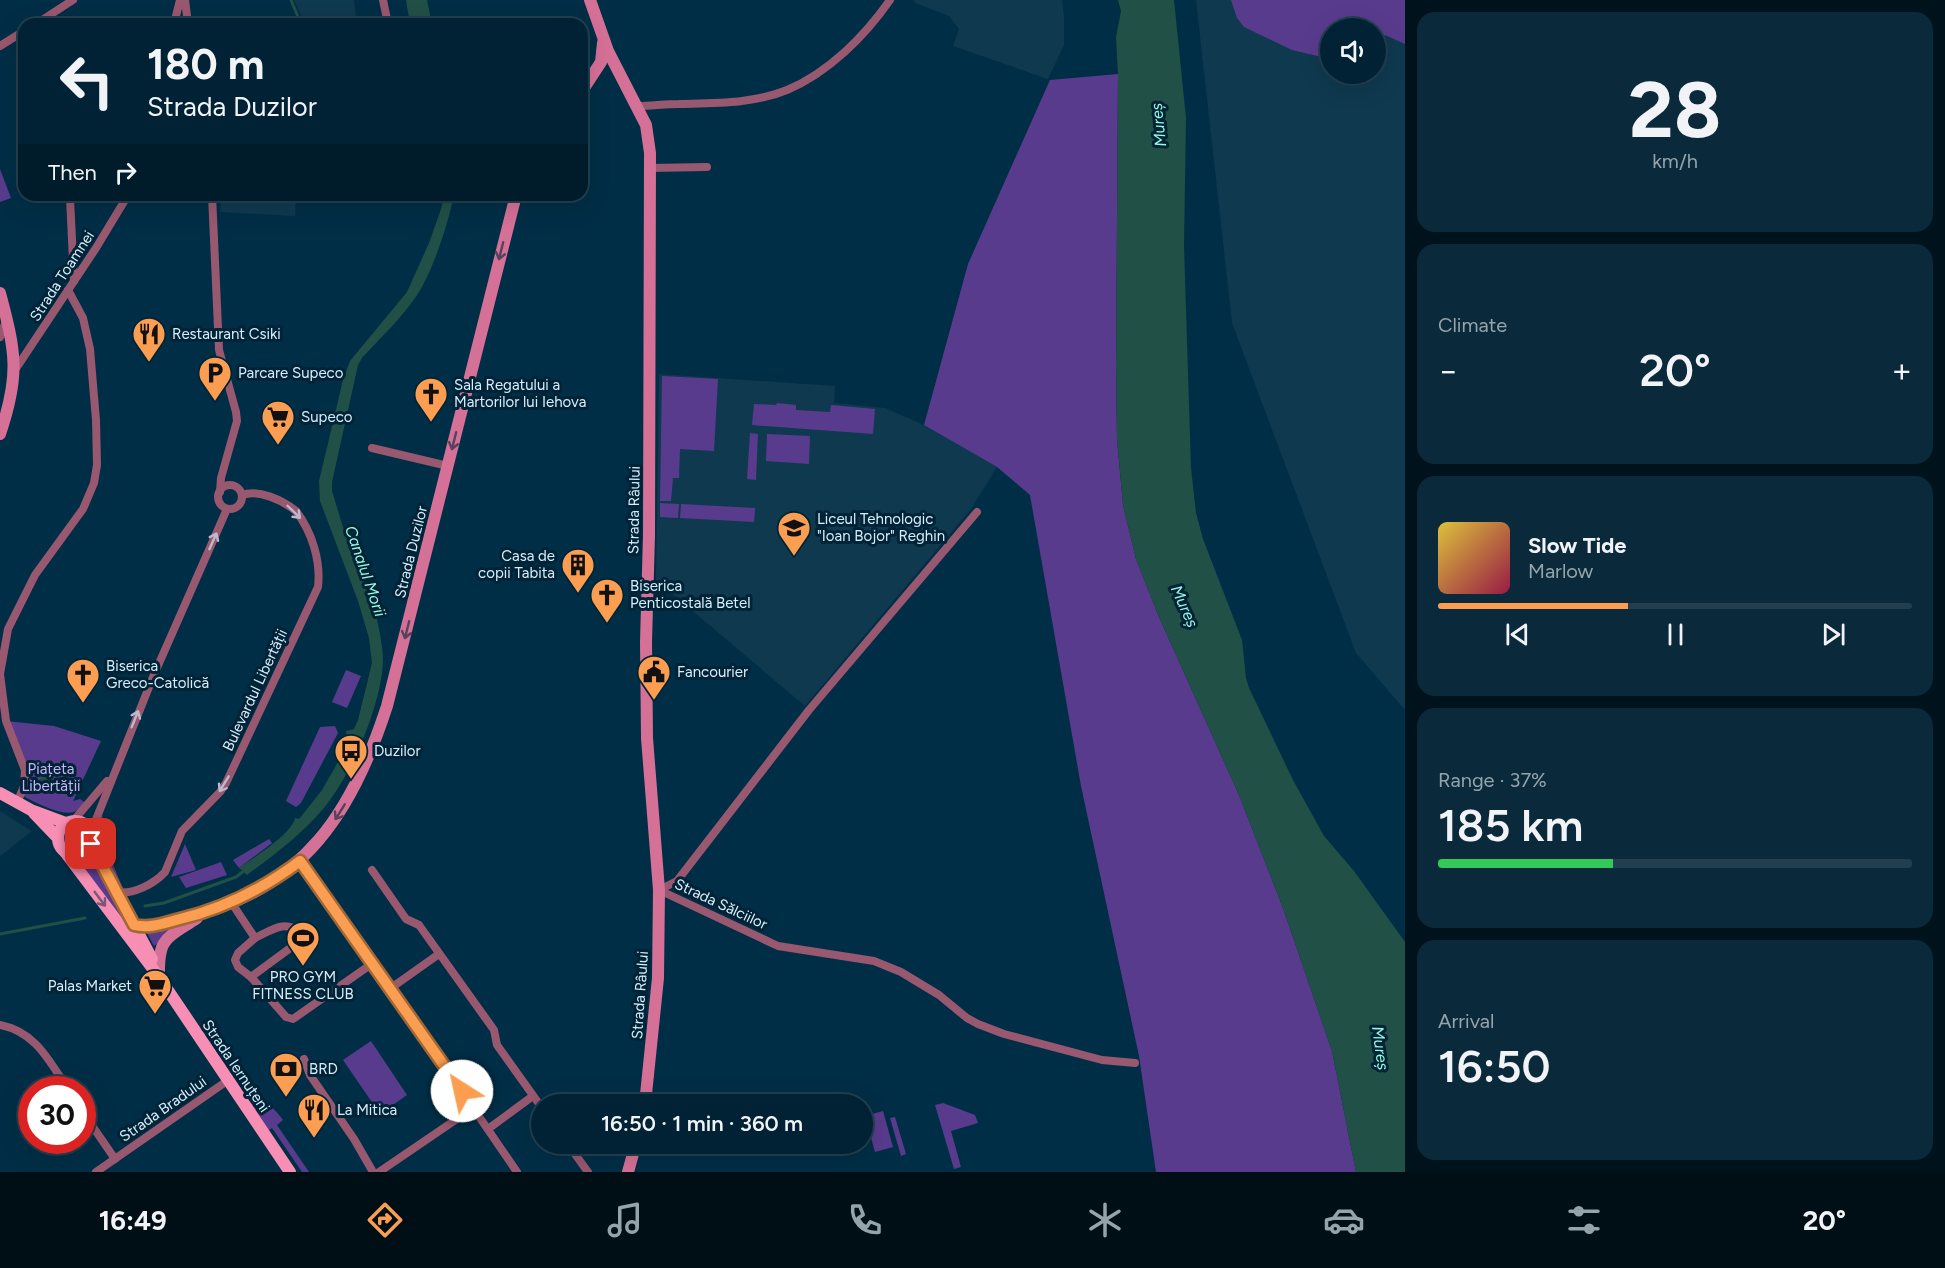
<!DOCTYPE html>
<html lang="en">
<head>
<meta charset="utf-8">
<style>
  :root { --surface:#002234; --page:#0a2a3c; --text:#f1f3f6; --muted:#95a4ac; --line:#223f4f; --accent:#fb9e51 }
  body { margin:0; font-family:Figtree,sans-serif; background:var(--page); color:var(--text); height:100vh; display:flex; flex-direction:column; font-size:22px; white-space:nowrap }
  * { box-sizing:border-box; margin:0 }
  p { font-size:20px; color:var(--muted) }
  .icon { flex:none; width:33px; height:33px; fill:none; stroke:currentColor; stroke-width:2; stroke-linecap:round; stroke-linejoin:round }
  .map { position:relative; flex:1; overflow:hidden }
  .drawer { display:flex; flex-direction:column; gap:12px; padding:12px; background:#00131d; width:540px }
  .drawer>* { flex:none }
  .top-card { position:absolute; left:18px; top:18px; width:570px; height:183px; border-radius:18px; box-shadow:0 6px 24px #0002,0 0 0 2px var(--line); background:#002234; color:var(--text); overflow:hidden }
  .fabs { position:absolute; left:1320px; top:18px; display:grid; gap:12px }
  .fabs a { display:grid; place-items:center; width:66px; height:66px; border-radius:50%; background:var(--surface); box-shadow:0 6px 24px #0002,0 0 0 2px var(--line); font-size:30px }
  .speed { position:absolute; left:18px; top:1076px; display:flex; gap:12px; font-size:30px; font-weight:700; text-align:center }
  .speed>* { display:grid; place-content:center; width:78px; height:78px; border-radius:50%; background:var(--surface); box-shadow:0 6px 24px #0002,0 0 0 2px var(--line); line-height:1 }
  .speed .limit { border:9px solid #d22; background:#fff; color:#111 }
  .pin { position:absolute; display:grid; place-items:center; width:51px; height:51px; color:#fff; margin:-26px; border-radius:12px; box-shadow:0 3px 9px #0006 }
  .me { position:absolute; width:66px; margin:-33px; rotate:325deg; stroke-linejoin:round; filter:drop-shadow(0 0 4px #0008) }
  .turn { display:flex; align-items:center; gap:21px; height:126px; padding:0 30px; font-size:27px }
  .turn .icon { width:78px; height:78px; stroke-width:2.5 }
  .turn b { display:block; font-size:42px; line-height:51px }
  .then { display:flex; align-items:center; height:57px; padding:0 30px; background:#0003; gap:12px; font-size:22px }
  .big { font-size:45px; font-weight:600; line-height:1.1 }
  .drawer .widget { flex:1; display:flex; flex-direction:column; justify-content:center; gap:9px; min-width:0; padding:0 21px; border-radius:18px; background:var(--page) }
  .drawer .dial { align-items:center; gap:0 }
  .dial b { font-size:78px; line-height:1 }
  .song { display:flex; align-items:center; gap:18px }
  .cover { width:72px; height:72px; border-radius:9px; background:linear-gradient(135deg,hsl(50 70% 55%),hsl(340 70% 35%)) }
  .played { height:6px; border-radius:3px; background:linear-gradient(90deg,var(--accent) 40%,var(--line) 40%) }
  .keys { display:flex; justify-content:space-around; direction:ltr }
  .heat { display:flex; justify-content:space-between; align-items:center; font-size:33px; direction:ltr }
  .charge { height:9px; border-radius:4px; background:linear-gradient(90deg,#34c759 37%,var(--line) 0) }
  .trip { position:absolute; left:531px; top:1094px; width:342px; height:60px; border-radius:30px; background:var(--surface); box-shadow:0 6px 24px #0002,0 0 0 2px var(--line); font-weight:600; line-height:60px; text-align:center }
  .dock { display:flex; height:96px; justify-content:space-around; align-items:center; background:#000e15; color:var(--muted) }
  .dock .icon { width:42px; height:42px }
  .dock .selected { color:var(--accent) }
  .dock b { font-size:27px; color:var(--text) }
  main { display:flex; flex:1; min-height:0 }
  .map>svg:first-child { display:block }
</style>
</head>
<body>
<main>
<div class="map">
<svg width="1405" height="1172" viewBox="0 0 1405 1172">
  <rect width="100%" height="100%" fill="#002e46"/>
  <g fill="#0f394f" fill-rule="evenodd">
    <polygon points="294,0 354,0 357,24 305,24"/>
    <polygon points="914,0 1062,0 1064,18 1064,45 1048,79 953,46 959,29 949,16 915,3"/>
    <path d="M1196 0H1405V710L1356 653 1232 323ZM1330 28H1376V74H1330Z"/>
    <polygon points="221,195 296,195 295,216 220,212"/>
    <polygon points="659,374 835,386 834,403 885,408 924,425 997,467 971,509 805,706 656,580"/>
    <polygon points="0,811 32,831 0,856"/>
  </g>
  <g fill="#593b8d">
    <polygon points="1231,0 1405,0 1405,44 1385,35 1376,54 1376,28 1330,28 1330,59 1292,50 1244,27 1237,18"/>
    <polygon points="1118,74 1116,367 1117,439 1123,505 1136,559 1159,617 1239,795 1283,908 1332,1051 1356,1172 1156,1172 1139,1056 1081,786 1030,495 997,467 924,425 968,264 1050,80"/>
    <polygon points="0,169 11,198 0,202"/>
    <polygon points="662,376 718,379 714,451 680,449 679,478 673,478 671,501 660,501"/>
    <polygon points="777,403 796,405 796,410 830,412 831,405 875,409 873,434 752,425 754,404 776,405"/>
    <polygon points="750,433 758,434 756,480 747,479"/>
    <polygon points="767,434 810,436 809,464 766,461"/>
    <polygon points="660,503 679,504 678,518 660,517"/>
    <polygon points="681,504 755,508 754,522 680,518"/>
    <polygon points="346,670 361,676 347,708 332,702"/>
    <path d="M6 721 54 726 101 741 73 801 80 799 87 804C83 806 78 810 74 812 60 816 33 801 21 795L25 778Z"/>
    <polygon points="335,726 338,733 301,803 296,807 286,801 320,727"/>
    <path d="M99 808 102 811C104 846 112 862 125 893L121 892 107 860 99 837Z"/>
    <circle cx="75" cy="838" r="11"/>
    <polygon points="269,839 272,843 239,868 233,860"/>
    <polygon points="185,844 196,870 171,877"/>
    <polygon points="91,856 141,948 79,861"/>
    <polygon points="221,862 227,875 186,888 179,877"/>
    <polygon points="173,924 175,929 154,946 146,931"/>
    <polygon points="371,1041 407,1095 380,1114 343,1060"/>
    <path d="M241 1101C262 1101 271 1103 283 1120L277 1125 309 1172H302L272 1128 263 1134Z"/>
    <polygon points="943,1103 975,1115 978,1123 951,1131 961,1167 954,1169 935,1105"/>
    <polygon points="883,1111 893,1147 875,1152 865,1116"/>
    <polygon points="895,1117 906,1154 901,1156 890,1118"/>
  </g>
  <g fill="#215046">
    <polygon points="406,0 427,0 432,24 410,24"/>
    <polygon points="1118,0 1174,0 1186,118 1184,246 1191,468 1196,513 1203,539 1242,640 1246,678 1249,688 1293,780 1324,836 1354,871 1405,942 1405,1172 1356,1172 1332,1051 1283,908 1239,795 1159,617 1136,559 1123,505 1117,439 1116,367 1118,74 1116,37 1121,11"/>
    <path d="M444 195H454C448 224 433 271 417 295 402 318 380 338 362 358L358 365 332 482V491C338 510 343 529 350 548 358 569 369 590 375 612 379 627 383 646 383 662 381 706 351 776 323 809 301 835 274 855 247 875L239 868C253 858 292 834 295 818L299 819 322 790 338 762 348 742 346 731 354 729 358 720 372 663 369 638 358 601 320 501 319 481 343 380 350 361 407 292 429 243 441 209Z"/>
    <polygon points="51,774 57,786 44,792 39,779"/>
  </g>
  <g fill="none" stroke-linecap="round" stroke-linejoin="round">
    <g stroke="#215046" stroke-width="3">
      <polyline points="291,0 301,24"/>
      <polyline points="145,906 164,903 236,877 245,870"/>
      <polyline points="0,934 85,918"/>
    </g>
    <g stroke="#98586f" stroke-width="8">
      <polyline points="185,0 188,24"/>
      <polyline points="383,0 388,24"/>
      <polyline points="36,24 73,0"/>
      <polyline points="174,24 180,0"/>
      <polyline points="0,46 24,31"/>
      <path d="M638 106C651 106 665 104 679 104 715 103 753 104 787 90 828 73 865 36 890 0"/>
      <polyline points="650,168 707,167"/>
      <polyline points="212,195 219,350 236,412 237,421 221,478 220,492"/>
      <polyline points="70,198 74,281"/>
      <polyline points="0,337 6,321"/>
      <polyline points="15,370 96,248 128,195"/>
      <polyline points="372,448 448,466"/>
      <circle cx="230" cy="497" r="12"/>
      <polyline points="17,803 24,786 25,770 6,721 0,674 8,629 35,575 83,509 94,483 97,465 96,420 90,349 83,318 68,290"/>
      <polyline points="74,820 107,781"/>
      <polyline points="91,832 153,677 227,509"/>
      <polyline points="300,861 391,988 517,1172"/>
      <polyline points="372,870 406,919 419,925 494,1030 497,1045 542,1108"/>
      <polyline points="659,890 778,946 874,961 901,972 939,995 967,1018 978,1024 1004,1034 1102,1060 1135,1063"/>
      <polyline points="659,890 677,881 809,710 977,512"/>
      <path d="M116 892C133 895 154 884 165 872L182 831 220 792 226 783 318 587C321 561 312 532 296 511 282 500 259 489 242 495"/>
      <path d="M231 902 255 938C272 930 285 919 301 933V938L297 943 251 977"/>
      <polyline points="255,938 238,953 235,960 238,967 251,977 286,1017 293,1019 373,963"/>
      <polyline points="391,988 439,954"/>
      <path d="M0 1025C36 1032 49 1061 68 1089"/>
      <polyline points="304,1059 310,1075 354,1139 373,1172"/>
      <polyline points="82,1111 115,1159"/>
      <polyline points="488,1129 533,1096"/>
      <polyline points="567,1143 588,1172"/>
      <polyline points="96,1172 227,1081"/>
      <polyline points="379,1172 473,1108"/>
    </g>
    <g stroke="#d57096" stroke-width="12">
      <polyline points="590,0 608,51 646,125 650,153 649,535 646,642 647,738 659,890 658,978 645,1104"/>
      <polyline points="582,91 601,62 603,43"/>
      <path d="M0 293C16 353 20 375 0 434"/>
      <path d="M134 925C154 930 173 921 192 916 305 887 353 811 387 706L516 195"/>
      <path d="M159 977C158 937 166 939 197 918"/>
      <polyline points="628,1172 636,1143"/>
    </g>
    <g stroke="#f78eb4" stroke-width="12">
      <polyline points="0,793 31,810 66,823"/>
      <polyline points="34,813 57,837"/>
      <circle cx="75" cy="838" r="17"/>
      <polyline points="91,844 152,959"/>
      <polyline points="65,852 159,977 290,1172"/>
    </g>
  </g>
  <defs><path id="oneway-shaft" d="M-6 0H5M1.5-3L5.5 0L1.5 3" fill="none" stroke-width="1.6" stroke-linecap="round" stroke-linejoin="round" transform="scale(1.5)"/></defs>
  <g stroke="#56425c">
    <use href="#oneway-shaft" transform="translate(501 251) rotate(104)"/>
    <use href="#oneway-shaft" transform="translate(454 441) rotate(104)"/>
    <use href="#oneway-shaft" transform="translate(407 630) rotate(104)"/>
    <use href="#oneway-shaft" transform="translate(340 812) rotate(122)"/>
  </g>
  <g stroke="#c0b9cb">
    <use href="#oneway-shaft" transform="translate(294 512) rotate(44)"/>
    <use href="#oneway-shaft" transform="translate(213 541) rotate(-66)"/>
    <use href="#oneway-shaft" transform="translate(135 719) rotate(-68)"/>
    <use href="#oneway-shaft" transform="translate(224 784) rotate(121)"/>
  </g>
  <use stroke="#7c5875" href="#oneway-shaft" transform="translate(100 899) rotate(53)"/>
  <g fill="none" stroke-linecap="round" stroke-linejoin="round">
    <g stroke="#a36735" stroke-width="15">
      <path id="route" d="M91 844 134 925C150 929 164 923 180 919 225 908 263 889 300 861L462 1091"/>
    </g>
    <use href="#route" stroke="#fb9e51" stroke-width="10"/>
  </g>
  <defs>
    <g id="restaurant-pin" transform="scale(1.725)"><path d="M0 17L-7.5 6A9.5 9.5 0 1 1 7.5 6Z" fill="#fb9e51" stroke="#012336"/><path d="M-5-6h1v4h1v-4h1v4h1v-4h1v5L-1.5 .5V6h-2V.5L-5-1ZM5-6V6H3V1.5H1.5Q1.5-4 5-6Z" fill="#111"/></g>
    <g id="parking-pin" transform="scale(1.725)"><path d="M0 17L-7.5 6A9.5 9.5 0 1 1 7.5 6Z" fill="#fb9e51" stroke="#012336"/><path d="M-3.5-5.5H1a3.5 3.5 0 0 1 0 7H-1V5.5H-3.5ZM-1-3.4V-.6H.8a1.4 1.4 0 0 0 0-2.8Z" fill="#111"/></g>
    <g id="church-pin" transform="scale(1.725)"><path d="M0 17L-7.5 6A9.5 9.5 0 1 1 7.5 6Z" fill="#fb9e51" stroke="#012336"/><path d="M-1.2-6h2.4v3.5h3.3v2.4h-3.3V6h-2.4V-.1h-3.3v-2.4h3.3Z" fill="#111"/></g>
    <g id="supermarket-pin" transform="scale(1.725)"><path d="M0 17L-7.5 6A9.5 9.5 0 1 1 7.5 6Z" fill="#fb9e51" stroke="#012336"/><path d="M-6-5.5h2.5l.6 2H6L4.5 2H-2.5L-4.4-4H-6ZM-1.5 3.2a1.3 1.3 0 1 0 .1 0ZM3 3.2a1.3 1.3 0 1 0 .1 0Z" fill="#111"/></g>
    <g id="school-pin" transform="scale(1.725)"><path d="M0 17L-7.5 6A9.5 9.5 0 1 1 7.5 6Z" fill="#fb9e51" stroke="#012336"/><path d="M0-5L7-2L0 1L-7-2ZM-4 1L0 2.5L4 1V4Q0 6-4 4Z" fill="#111"/></g>
    <g id="building-pin" transform="scale(1.725)"><path d="M0 17L-7.5 6A9.5 9.5 0 1 1 7.5 6Z" fill="#fb9e51" stroke="#012336"/><path d="M-4-6H4V6H1V3H-1V6H-4ZM-2.5-4.3h1.7v1.8h-1.7ZM.8-4.3h1.7v1.8H.8ZM-2.5-1h1.7V.8h-1.7ZM.8-1h1.7V.8H.8Z" fill="#111"/></g>
    <g id="civic-pin" transform="scale(1.725)"><path d="M0 17L-7.5 6A9.5 9.5 0 1 1 7.5 6Z" fill="#fb9e51" stroke="#012336"/><path d="M-.6-6.5H3V-4.5H.6V-3L4-1V1h2V6H-6V1h2V-1L-.6-3ZM-1.2 2.5V6h2.4V2.5Z" fill="#111"/></g>
    <g id="bus-pin" transform="scale(1.725)"><path d="M0 17L-7.5 6A9.5 9.5 0 1 1 7.5 6Z" fill="#fb9e51" stroke="#012336"/><path d="M-5-6H5V4H4V6H2V4H-2V6H-4V4H-5ZM-3.5-4V0h7V-4ZM-3.5 1.2v1.5H-2V1.2ZM2 1.2v1.5H3.5V1.2Z" fill="#111"/></g>
    <g id="stadium-pin" transform="scale(1.725)"><path d="M0 17L-7.5 6A9.5 9.5 0 1 1 7.5 6Z" fill="#fb9e51" stroke="#012336"/><path d="M0-5a6.5 5 0 1 0 0 10a6.5 5 0 1 0 0-10ZM-3.5-1.8h7v3.6h-7Z" fill="#111"/></g>
    <g id="bank-pin" transform="scale(1.725)"><path d="M0 17L-7.5 6A9.5 9.5 0 1 1 7.5 6Z" fill="#fb9e51" stroke="#012336"/><path d="M-6-4H6V4H-6ZM0-2.3a2.3 2.3 0 1 0 0 4.6a2.3 2.3 0 1 0 0-4.6Z" fill="#111"/></g>
  </defs>
  <g fill-rule="evenodd">
    <use href="#restaurant-pin" x="149" y="334"/>
    <use href="#parking-pin" x="215" y="373"/>
    <use href="#church-pin" x="431" y="394"/>
    <use href="#supermarket-pin" x="278" y="417"/>
    <use href="#school-pin" x="794" y="528"/>
    <use href="#building-pin" x="578" y="565"/>
    <use href="#church-pin" x="607" y="595"/>
    <use href="#civic-pin" x="654" y="672"/>
    <use href="#church-pin" x="83" y="675"/>
    <use href="#bus-pin" x="351" y="751"/>
    <use href="#stadium-pin" x="303" y="938"/>
    <use href="#supermarket-pin" x="155" y="986"/>
    <use href="#bank-pin" x="286" y="1069"/>
    <use href="#restaurant-pin" x="314" y="1110"/>
  </g>
  <g text-anchor="middle" stroke-width="6" stroke-linejoin="round" paint-order="stroke">
    <g font-size="15" fill="#d6edfd" stroke="#012336">
      <text transform="translate(62 276) rotate(-57)" y="5">Strada Toamnei</text>
      <text transform="translate(634 510) rotate(-89)" y="5">Strada Râului</text>
      <text transform="translate(411 552) rotate(-76)" y="5">Strada Duzilor</text>
      <text transform="translate(255 690) rotate(-65)" y="5">Bulevardul Libertății</text>
      <text transform="translate(721 904) rotate(25)" y="5">Strada Sălciilor</text>
      <text transform="translate(640 995) rotate(-86)" y="5">Strada Râului</text>
      <text transform="translate(236 1066) rotate(56)" y="5">Strada Iernuțeni</text>
      <text transform="translate(163 1109) rotate(-35)" y="5">Strada Bradului</text>
    </g>
    <g font-size="15" fill="#d6edfd" stroke="#012336" text-anchor="start">
      <text x="172" y="339">Restaurant Csiki</text>
      <text x="238" y="378">Parcare Supeco</text>
      <text x="454" y="390">Sala Regatului a<tspan x="454" dy="17">Martorilor lui Iehova</tspan></text>
      <text x="301" y="422">Supeco</text>
      <text x="817" y="524">Liceul Tehnologic<tspan x="817" dy="17">"Ioan Bojor" Reghin</tspan></text>
      <text x="555" y="561" text-anchor="end">Casa de<tspan x="555" dy="17">copii Tabita</tspan></text>
      <text x="630" y="591">Biserica<tspan x="630" dy="17">Penticostală Betel</tspan></text>
      <text x="106" y="671">Biserica<tspan x="106" dy="17">Greco-Catolică</tspan></text>
      <text x="677" y="677">Fancourier</text>
      <text x="374" y="756">Duzilor</text>
      <text x="303" y="982" text-anchor="middle">PRO GYM<tspan x="303" dy="17">FITNESS CLUB</tspan></text>
      <text x="132" y="991" text-anchor="end">Palas Market</text>
      <text x="309" y="1074">BRD</text>
      <text x="337" y="1115">La Mitica</text>
    </g>
    <g font-size="15" fill="#c8b4fa" stroke="#012336">
      <text x="51" y="774">Piațeta<tspan x="51" dy="17">Libertății</tspan></text>
    </g>
    <g font-size="16" font-style="italic" fill="#96f9e2" stroke="#012336">
      <text transform="translate(1158 125) rotate(-96)" y="6">Mureș</text>
      <text transform="translate(366 571) rotate(71)" y="6">Canalul Morii</text>
      <text transform="translate(1185 606) rotate(66)" y="6">Mureș</text>
      <text transform="translate(1381 1048) rotate(82)" y="6">Mureș</text>
    </g>
  </g>
</svg>
<div class="fabs">
<a><svg class="icon" aria-label="sound" viewBox="0 0 24 24"><path d="M4 9h4l5-4v14l-5-4H4zM17 9q2 3 0 6"/></svg></a>
</div>
<div class="speed"><div class="limit">30</div></div>
<div class="pin" style="left:91px;top:844px;background:#d93025"><svg class="icon" aria-label="arrive" viewBox="0 0 24 24"><path d="M6 21V4h12l-3 4 3 4H6"/></svg></div>
<svg class="me" style="left:462px;top:1091px" viewBox="-20 -20 40 40"><circle r="19" fill="#fff"/><path d="M0-13L10 11 0 6-10 11z" fill="#fb9e51"/></svg>
<div class="trip">16:50 · 1 min · 360 m</div>
<div class="top-card">
<div class="turn"><svg class="icon" aria-label="left" viewBox="0 0 24 24"><path d="M17 20v-9H6M10 6l-5 5 5 5"/></svg><div><b>180 m</b>Strada Duzilor</div></div>
<div class="then">Then<svg class="icon" aria-label="right" viewBox="0 0 24 24"><path d="M7 20v-9h11M14 6l5 5-5 5"/></svg></div>
</div>
</div>
<section class="drawer">
<div class="widget dial"><b>28</b><p>km/h</p></div>
<div class="widget"><p>Climate</p>
<div class="heat"><a>−</a><b class="big">20°</b><a>+</a></div>
</div>
<div class="widget">
<div class="song"><i class="cover"></i><div><b>Slow Tide</b><p>Marlow</p></div></div>
<div class="played"></div>
<div class="keys"><svg class="icon" aria-label="previous" viewBox="0 0 24 24"><path d="M18 5L8 12l10 7zM5 5v14"/></svg><svg class="icon" aria-label="pause" viewBox="0 0 24 24"><path d="M8 5v14M16 5v14"/></svg><svg class="icon" aria-label="next" viewBox="0 0 24 24"><path d="M6 5l10 7-10 7zM19 5v14"/></svg></div>
</div>
<div class="widget"><p>Range · 37%</p><b class="big">185 km</b><div class="charge"></div></div>
<div class="widget"><p>Arrival</p><b class="big">16:50</b></div>
</section>
</main>
<nav class="dock">
<b>16:49</b>
<svg class="icon selected" aria-label="directions" viewBox="0 0 24 24"><path d="M12 3l9 9-9 9-9-9zM9 14v-3h6M13 9l2 2-2 2"/></svg>
<svg class="icon" aria-label="music" viewBox="0 0 24 24"><path d="M9 18V5l10-2v13"/><circle cx="6" cy="18" r="3"/><circle cx="16" cy="16" r="3"/></svg>
<svg class="icon" aria-label="phone" viewBox="0 0 24 24"><path d="M5 4h4l2 5-3 2q2 4 5 5l2-3 5 2v4C11 20 4 13 5 4z"/></svg>
<svg class="icon" aria-label="climate" viewBox="0 0 24 24"><path d="M12 3v18M4 7l16 10M4 17L20 7"/></svg>
<svg class="icon" aria-label="car" viewBox="0 0 24 24"><path d="M5 17H2v-5l4-1 3-4h7l3 4 3 1v5h-3M9 17h6M6 11h13"/><circle cx="7" cy="17" r="2"/><circle cx="17" cy="17" r="2"/></svg>
<svg class="icon" aria-label="filters" viewBox="0 0 24 24"><path d="M4 7h16M4 17h16"/><circle cx="9" cy="7" r="2"/><circle cx="15" cy="17" r="2"/></svg>
<b>20°</b>
</nav>
</body>
</html>
